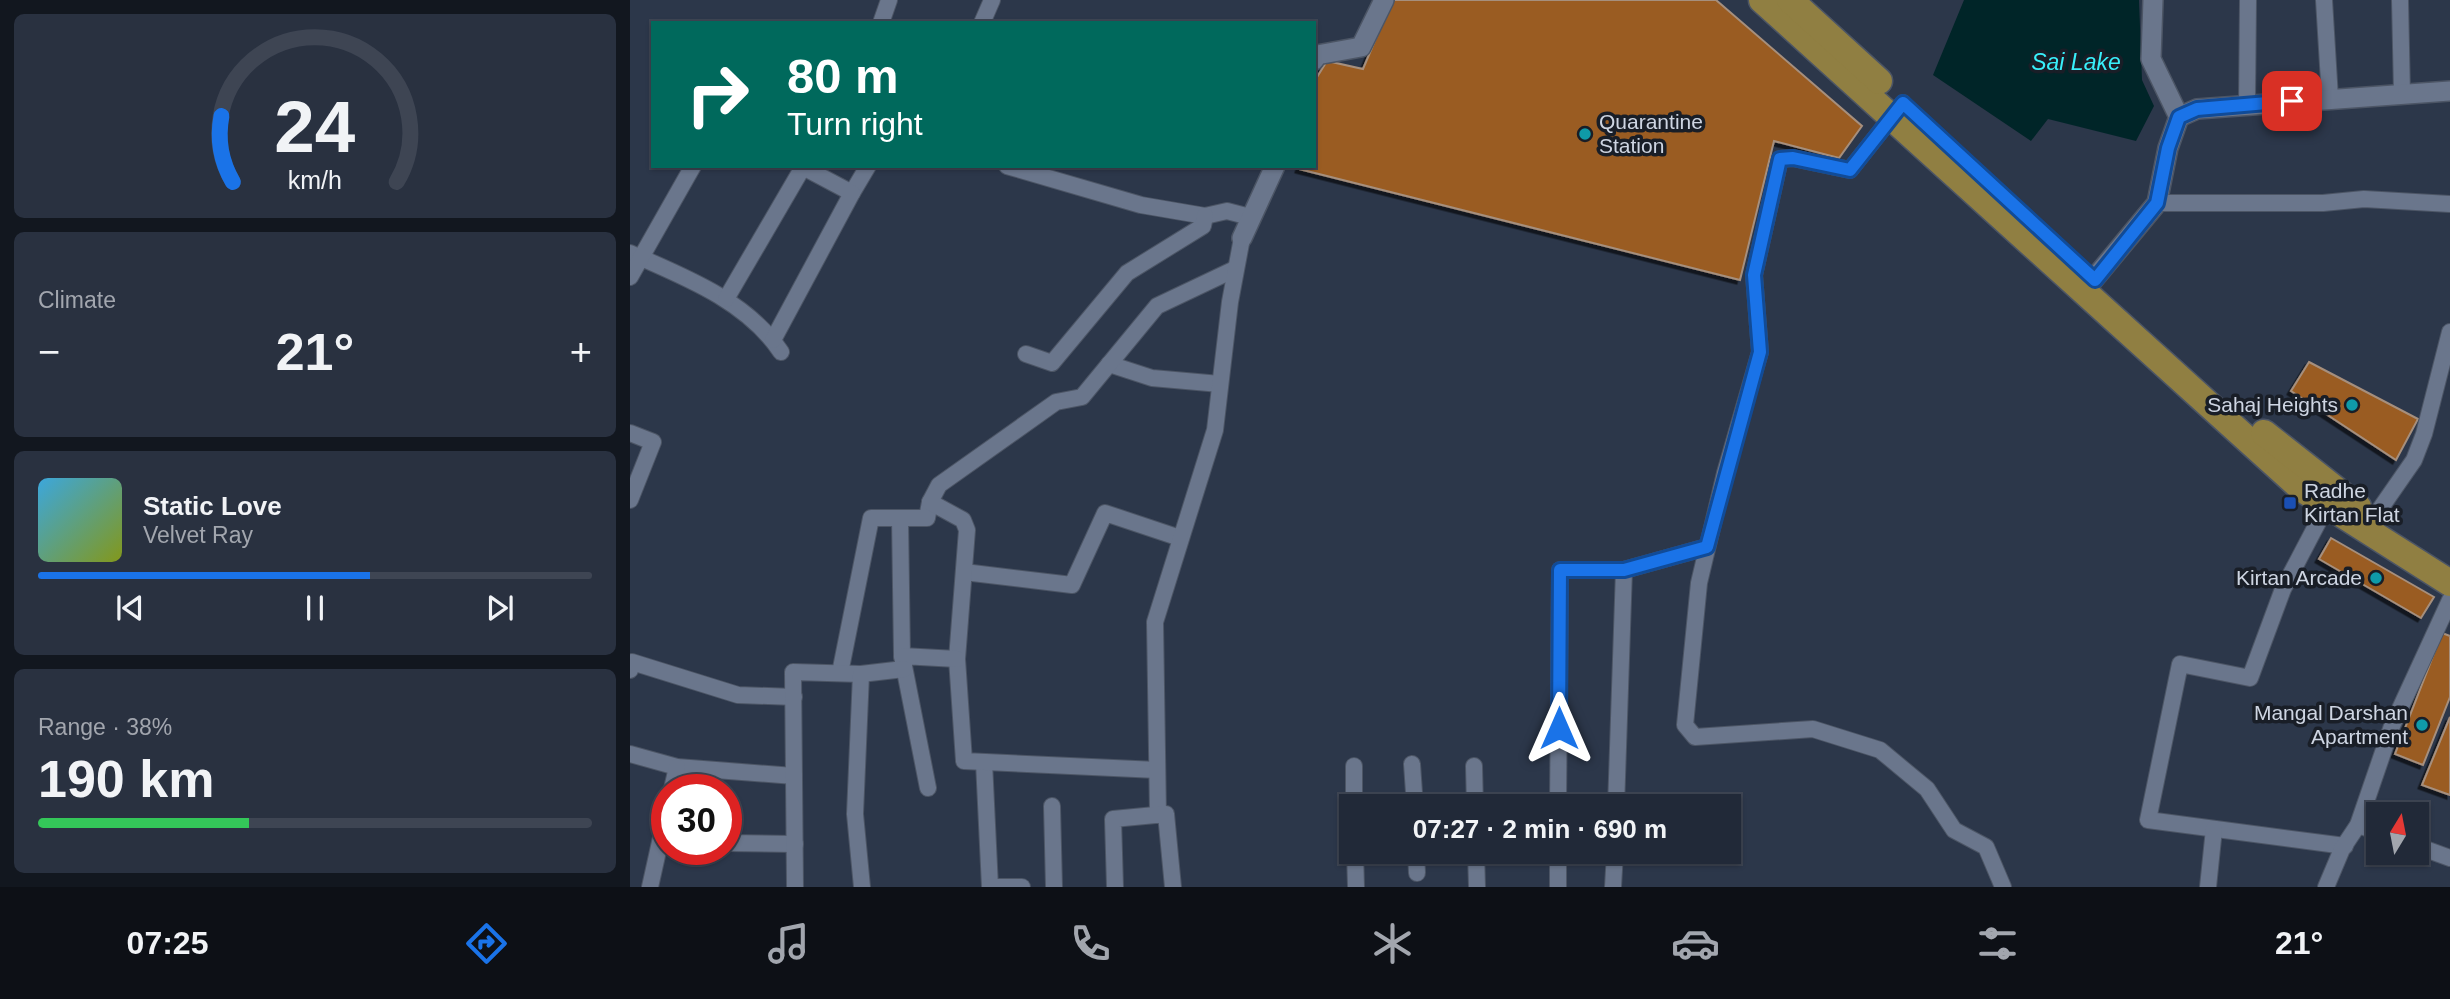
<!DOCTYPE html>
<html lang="en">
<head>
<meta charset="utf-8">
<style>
  :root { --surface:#212938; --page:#293140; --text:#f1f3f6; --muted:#a2a6ae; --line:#3e4553; --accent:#1a73e8 }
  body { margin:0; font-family:Helvetica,sans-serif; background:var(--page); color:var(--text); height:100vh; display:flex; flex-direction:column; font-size:26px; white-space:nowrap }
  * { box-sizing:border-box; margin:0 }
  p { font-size:23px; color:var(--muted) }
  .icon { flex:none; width:38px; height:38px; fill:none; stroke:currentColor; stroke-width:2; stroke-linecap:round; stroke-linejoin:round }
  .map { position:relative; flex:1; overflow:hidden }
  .sheet { display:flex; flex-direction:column; gap:14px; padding:14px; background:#12171f; width:630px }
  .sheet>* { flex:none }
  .hud { position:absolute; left:21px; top:21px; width:665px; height:147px; border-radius:0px; box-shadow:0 2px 5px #0004,0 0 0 2px var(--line); background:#00695c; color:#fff; overflow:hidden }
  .needle { width:46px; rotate:10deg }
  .buttons { position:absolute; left:1736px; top:802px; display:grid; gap:14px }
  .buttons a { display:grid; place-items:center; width:63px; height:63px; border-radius:0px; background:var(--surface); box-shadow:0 2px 5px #0004,0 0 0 2px var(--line); font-size:35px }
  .speed { position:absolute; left:21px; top:774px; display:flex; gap:14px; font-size:35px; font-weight:700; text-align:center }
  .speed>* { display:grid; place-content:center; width:91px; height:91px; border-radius:50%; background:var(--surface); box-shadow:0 2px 5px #0004,0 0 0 2px var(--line); line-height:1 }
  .speed .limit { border:10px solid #d22; background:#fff; color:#111 }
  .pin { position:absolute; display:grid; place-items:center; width:60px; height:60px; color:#fff; margin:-30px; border-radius:14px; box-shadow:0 4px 10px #0006 }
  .me { position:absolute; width:77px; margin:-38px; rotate:0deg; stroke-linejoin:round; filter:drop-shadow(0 0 5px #0008) }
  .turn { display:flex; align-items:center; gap:24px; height:147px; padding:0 21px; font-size:32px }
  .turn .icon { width:91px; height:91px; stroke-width:2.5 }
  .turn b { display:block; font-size:49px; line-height:60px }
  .big { font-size:52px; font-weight:800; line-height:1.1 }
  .sheet .card { flex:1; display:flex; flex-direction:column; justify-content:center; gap:10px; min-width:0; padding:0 24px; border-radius:10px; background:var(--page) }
  .sheet .dial { align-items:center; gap:0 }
  .dial svg { height:182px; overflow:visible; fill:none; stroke:var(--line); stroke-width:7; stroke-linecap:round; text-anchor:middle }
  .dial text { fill:var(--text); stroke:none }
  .song { display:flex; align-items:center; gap:21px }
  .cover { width:84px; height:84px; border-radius:10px; background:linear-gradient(135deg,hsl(200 70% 55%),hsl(70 70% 35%)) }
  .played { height:7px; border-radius:4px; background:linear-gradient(90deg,var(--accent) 60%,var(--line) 60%) }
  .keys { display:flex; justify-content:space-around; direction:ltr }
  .heat { display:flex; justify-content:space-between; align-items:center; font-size:38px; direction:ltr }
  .charge { height:10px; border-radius:5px; background:linear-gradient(90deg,#34c759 38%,var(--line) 0) }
  .trip { position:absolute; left:709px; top:794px; width:402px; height:70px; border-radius:0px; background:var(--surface); box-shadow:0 2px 5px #0004,0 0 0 2px var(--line); font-weight:800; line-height:70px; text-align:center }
  .tab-bar { display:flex; height:112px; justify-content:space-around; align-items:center; background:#0d1016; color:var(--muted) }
  .tab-bar .icon { width:49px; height:49px }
  .tab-bar .current { color:var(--accent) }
  .tab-bar b { font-size:32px; color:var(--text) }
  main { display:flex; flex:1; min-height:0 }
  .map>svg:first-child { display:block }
</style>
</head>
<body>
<main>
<section class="sheet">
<div class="card dial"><svg viewBox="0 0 100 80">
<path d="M14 69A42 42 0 1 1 86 69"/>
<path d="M14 69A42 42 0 0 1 9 40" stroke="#1a73e8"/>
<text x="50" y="56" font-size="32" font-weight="700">24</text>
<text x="50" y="72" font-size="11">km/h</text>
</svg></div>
<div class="card"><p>Climate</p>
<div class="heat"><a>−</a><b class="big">21°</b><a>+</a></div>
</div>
<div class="card">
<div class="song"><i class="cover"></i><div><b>Static Love</b><p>Velvet Ray</p></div></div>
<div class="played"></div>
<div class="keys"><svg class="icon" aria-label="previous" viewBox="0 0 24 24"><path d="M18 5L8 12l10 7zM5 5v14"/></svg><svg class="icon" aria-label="pause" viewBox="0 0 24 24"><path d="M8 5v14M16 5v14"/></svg><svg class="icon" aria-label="next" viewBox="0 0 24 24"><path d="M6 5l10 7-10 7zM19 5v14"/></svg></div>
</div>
<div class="card"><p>Range · 38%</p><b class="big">190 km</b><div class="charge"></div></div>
</section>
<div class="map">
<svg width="1820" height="887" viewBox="0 0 1820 887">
  <defs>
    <filter id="shadow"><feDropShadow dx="-3.5" dy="3.5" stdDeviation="0" flood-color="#0009"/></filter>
  </defs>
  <rect width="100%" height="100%" fill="#2c374a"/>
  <polygon fill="#002528" points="1334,0 1509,0 1512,80 1524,106 1506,141 1418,119 1401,141 1303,75"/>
  <g fill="#9a5c20" stroke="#a68f7d" stroke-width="2" filter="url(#shadow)">
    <polygon points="762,0 1086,0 1232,126 1209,158 1144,141 1110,280 669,169 670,166 684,166 684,82 697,61 733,69"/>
    <polygon points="1679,362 1788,419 1766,460 1661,391"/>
    <polygon points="1701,538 1804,597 1791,618 1689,559"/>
    <polygon points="1812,633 1820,636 1820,697 1793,765 1765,754"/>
    <polygon points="1820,717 1820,795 1792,785"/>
  </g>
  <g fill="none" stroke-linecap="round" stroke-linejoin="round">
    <g stroke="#4c5565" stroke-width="18">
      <g id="minor">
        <polyline points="1694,0 1700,98"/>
        <polyline points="1770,0 1772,94"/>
        <polyline points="251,23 259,0"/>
        <polyline points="352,23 362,0"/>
        <polyline points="1273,103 1220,170 1163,158 1150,159 1124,275 1130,352 1095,473 1069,583 1055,725 1065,737 1183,729 1250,750 1297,789 1324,830 1356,847 1373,887"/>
        <polyline points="1617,105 1618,0"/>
        <polyline points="377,166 511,205 575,216 597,211 620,217"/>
        <polyline points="222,193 238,166"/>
        <polyline points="1527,203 1693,203 1734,199 1820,204"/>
        <path d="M0 253C55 277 117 301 151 352"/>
        <polyline points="0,277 63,166"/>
        <polyline points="96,299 173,167 222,193 143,340"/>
        <polyline points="396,354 422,363 497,273 573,226 575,216"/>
        <polyline points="479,364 522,378 590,384"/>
        <polyline points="0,433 23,442 0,500"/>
        <polyline points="1697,505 1653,589 1620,678 1550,664 1518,820 1715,846"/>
        <polyline points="270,518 272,656"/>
        <polyline points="1743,519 1784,460 1794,434 1820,332"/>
        <polyline points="994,570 1077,547"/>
        <polyline points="334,572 442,585 475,513 550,538"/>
        <polyline points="0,670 2,662 108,695 164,697"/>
        <polyline points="210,673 241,518 297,518 300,502"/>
        <polyline points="0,754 47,767 164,776"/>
        <polyline points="354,762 360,887"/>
        <polyline points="782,764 785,807"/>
        <polyline points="724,766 724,807"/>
        <polyline points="844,766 845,807"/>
        <polyline points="527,770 334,761 327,659 337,530 333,520 300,502 309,485 426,402 452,397 527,306 605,269"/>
        <polyline points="298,788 272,656 327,659"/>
        <polyline points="42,789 47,767"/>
        <polyline points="724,804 845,801"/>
        <polyline points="422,806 424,887"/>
        <polyline points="928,807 930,570 994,570 986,807"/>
        <polyline points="528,815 525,622 585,430 600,302 612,238"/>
        <polyline points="1728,825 1748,832"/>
        <polyline points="32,833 37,812"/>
        <polyline points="96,843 165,844"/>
        <polyline points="1787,846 1820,858"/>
        <polyline points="725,852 726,887"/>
        <polyline points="786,852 787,873"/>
        <polyline points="846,852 847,887"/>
        <polyline points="20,887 32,833 37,834"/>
        <polyline points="165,887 163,672 231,674"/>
        <polyline points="232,887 225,814 231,674 274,669"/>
        <polyline points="360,887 392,887"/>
        <polyline points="485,887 483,819 536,814 543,887"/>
        <polyline points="928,887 928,852"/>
        <polyline points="983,887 985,852"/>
        <polyline points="1578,887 1584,829"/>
        <polyline points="1696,887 1712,849 1728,825 1762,726 1820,600"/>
      </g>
    </g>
    <g stroke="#4c5565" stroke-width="22">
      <g id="tertiary">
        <polyline points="684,60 687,55 731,47 754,0"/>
        <polyline points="1549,117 1567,109 1820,91"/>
        <polyline points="612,238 645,166"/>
        <polyline points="1454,291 1527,203 1538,148 1549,117 1521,59 1523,0"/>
      </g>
    </g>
    <g stroke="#4c5565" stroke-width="29">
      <g id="trunk">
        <polyline points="1132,0 1672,489 1820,583"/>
        <polyline points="1160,0 1249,81"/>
        <polyline points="1634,433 1728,507"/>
      </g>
    </g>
    <use href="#minor" stroke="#6a768c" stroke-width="16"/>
    <use href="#tertiary" stroke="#6a768c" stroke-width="19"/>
    <use href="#trunk" stroke="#907f42" stroke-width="26"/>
  </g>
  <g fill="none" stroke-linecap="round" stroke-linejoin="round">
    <g stroke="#114b97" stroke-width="18">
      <polyline id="route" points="929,728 930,570 994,570 1077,547 1130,352 1124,275 1150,159 1163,158 1220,170 1273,103 1465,280 1527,203 1538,148 1549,117 1567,109 1662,101"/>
    </g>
    <use href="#route" stroke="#1a73e8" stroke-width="12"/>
  </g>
  <g fill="#0f9aa8" stroke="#191e27" stroke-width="2.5">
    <circle cx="955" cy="134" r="7"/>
    <circle cx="1722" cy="405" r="7"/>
    <circle cx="1746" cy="578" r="7"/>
    <circle cx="1792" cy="725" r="7"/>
  </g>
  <rect fill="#1a4fb4" stroke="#191e27" stroke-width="2.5" x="1653" y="496" width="14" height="14" rx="3.5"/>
  <g text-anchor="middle" stroke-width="7" stroke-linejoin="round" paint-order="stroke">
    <g font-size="21" fill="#ced5e2" stroke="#191e27" text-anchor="end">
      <text x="969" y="129" text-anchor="start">Quarantine<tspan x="969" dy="24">Station</tspan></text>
      <text x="1708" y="412">Sahaj Heights</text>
      <text x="1674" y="498" text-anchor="start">Radhe<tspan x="1674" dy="24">Kirtan Flat</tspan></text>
      <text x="1732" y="585">Kirtan Arcade</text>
      <text x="1778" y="720">Mangal Darshan<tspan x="1778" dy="24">Apartment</tspan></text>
    </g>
    <g font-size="23" font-style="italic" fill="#38effa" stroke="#191e27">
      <text x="1446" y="70">Sai Lake</text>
    </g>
  </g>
</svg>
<div class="buttons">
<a><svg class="needle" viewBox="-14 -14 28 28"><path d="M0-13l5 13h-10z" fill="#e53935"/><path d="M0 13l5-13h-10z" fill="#a2a6ae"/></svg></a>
</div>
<div class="speed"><div class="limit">30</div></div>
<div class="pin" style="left:1662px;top:101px;background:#d93025"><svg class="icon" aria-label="arrive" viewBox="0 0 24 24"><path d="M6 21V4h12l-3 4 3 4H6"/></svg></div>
<svg class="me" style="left:929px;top:728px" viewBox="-20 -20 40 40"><path d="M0-17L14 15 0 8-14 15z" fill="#1a73e8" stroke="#fff" stroke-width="4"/></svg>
<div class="trip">07:27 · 2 min · 690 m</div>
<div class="hud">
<div class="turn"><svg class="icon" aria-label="right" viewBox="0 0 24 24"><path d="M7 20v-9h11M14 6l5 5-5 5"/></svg><div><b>80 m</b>Turn right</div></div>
</div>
</div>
</main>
<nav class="tab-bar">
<b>07:25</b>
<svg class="icon current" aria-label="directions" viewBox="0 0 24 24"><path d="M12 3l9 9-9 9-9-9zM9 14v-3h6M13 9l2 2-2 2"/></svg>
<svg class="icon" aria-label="music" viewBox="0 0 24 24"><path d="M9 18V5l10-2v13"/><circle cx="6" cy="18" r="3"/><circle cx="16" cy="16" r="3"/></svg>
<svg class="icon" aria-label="phone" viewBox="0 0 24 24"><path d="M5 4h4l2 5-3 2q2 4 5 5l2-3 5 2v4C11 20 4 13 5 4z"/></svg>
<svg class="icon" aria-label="climate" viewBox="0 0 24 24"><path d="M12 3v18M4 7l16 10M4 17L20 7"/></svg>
<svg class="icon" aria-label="car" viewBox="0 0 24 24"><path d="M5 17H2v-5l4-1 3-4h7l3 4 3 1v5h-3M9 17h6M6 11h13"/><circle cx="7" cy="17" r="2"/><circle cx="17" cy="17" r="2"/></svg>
<svg class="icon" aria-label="filters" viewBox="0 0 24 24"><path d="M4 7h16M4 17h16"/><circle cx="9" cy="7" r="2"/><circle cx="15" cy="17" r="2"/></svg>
<b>21°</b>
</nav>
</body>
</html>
